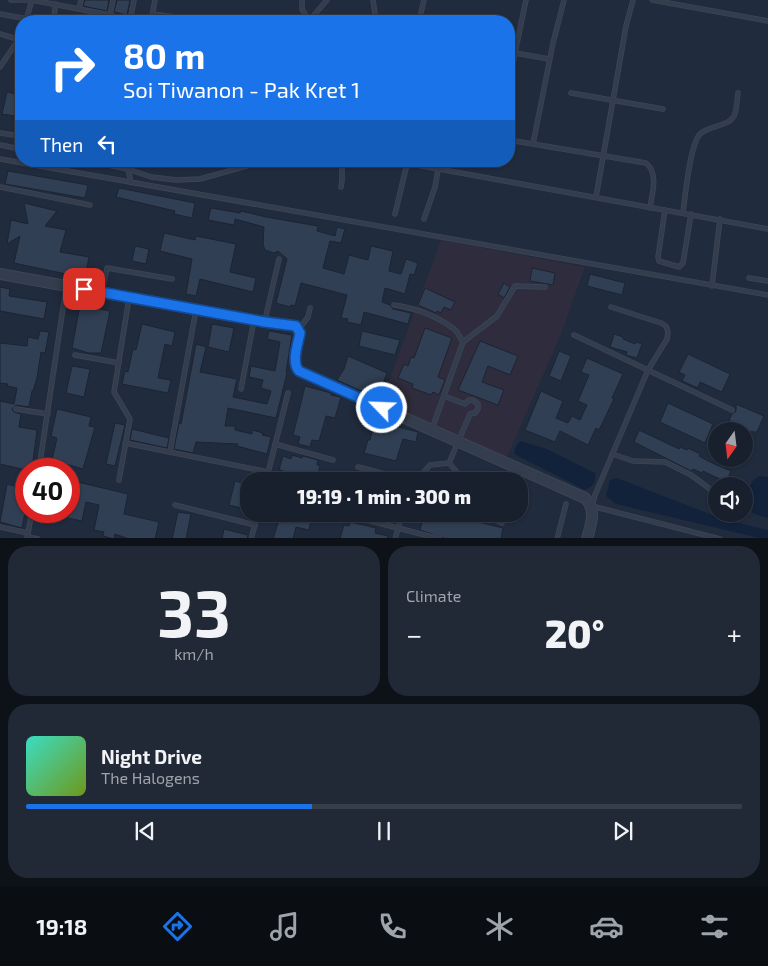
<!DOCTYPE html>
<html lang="en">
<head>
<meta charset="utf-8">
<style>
  :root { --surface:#18202e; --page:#212836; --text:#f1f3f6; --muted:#9fa3aa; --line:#363e4a; --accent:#1a73e8 }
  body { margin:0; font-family:"Exo 2",sans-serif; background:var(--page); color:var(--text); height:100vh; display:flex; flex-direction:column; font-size:19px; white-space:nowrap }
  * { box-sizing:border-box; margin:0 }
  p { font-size:16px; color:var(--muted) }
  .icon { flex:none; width:28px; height:28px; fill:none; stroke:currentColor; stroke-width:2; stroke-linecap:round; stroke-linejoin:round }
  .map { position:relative; height:538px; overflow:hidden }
  .details { display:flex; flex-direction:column; gap:8px; padding:8px; background:#0d1219; flex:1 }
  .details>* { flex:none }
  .banner { position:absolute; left:15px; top:15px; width:500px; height:152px; border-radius:20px; box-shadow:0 1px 4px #0004,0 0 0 1px var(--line); background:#1a73e8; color:#fff; overflow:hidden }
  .needle { width:32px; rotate:194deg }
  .controls { position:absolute; left:708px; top:422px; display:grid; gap:10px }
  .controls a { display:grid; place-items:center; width:45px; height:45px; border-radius:50%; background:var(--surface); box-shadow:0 1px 4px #0004,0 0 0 1px var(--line); font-size:25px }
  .speed { position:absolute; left:15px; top:458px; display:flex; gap:10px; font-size:25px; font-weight:700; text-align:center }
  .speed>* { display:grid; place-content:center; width:65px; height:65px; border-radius:50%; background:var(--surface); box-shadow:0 1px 4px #0004,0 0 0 1px var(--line); line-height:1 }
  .speed .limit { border:8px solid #d22; background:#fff; color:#111 }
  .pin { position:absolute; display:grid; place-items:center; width:42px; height:42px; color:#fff; margin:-21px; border-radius:10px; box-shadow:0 2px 8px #0006 }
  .me { position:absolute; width:55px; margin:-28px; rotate:294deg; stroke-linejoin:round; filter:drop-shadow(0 0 4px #0008) }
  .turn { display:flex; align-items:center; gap:18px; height:105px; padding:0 25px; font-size:22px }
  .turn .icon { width:65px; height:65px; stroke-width:2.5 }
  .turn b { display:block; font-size:35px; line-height:42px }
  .then { display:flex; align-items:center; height:48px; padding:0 25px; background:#0003; gap:10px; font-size:19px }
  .big { font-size:38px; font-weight:800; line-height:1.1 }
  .details .widget { flex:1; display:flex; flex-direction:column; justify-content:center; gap:8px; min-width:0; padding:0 18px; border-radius:20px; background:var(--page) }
  .details .dial { align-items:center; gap:0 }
  .dial b { font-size:65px; line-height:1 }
  .song { display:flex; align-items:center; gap:15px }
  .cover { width:60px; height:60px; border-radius:8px; background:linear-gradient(135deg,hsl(170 70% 55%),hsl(80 70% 35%)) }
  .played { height:5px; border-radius:2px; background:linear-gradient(90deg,var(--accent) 40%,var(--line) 40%) }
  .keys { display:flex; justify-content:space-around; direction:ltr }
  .heat { display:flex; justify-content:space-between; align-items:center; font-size:28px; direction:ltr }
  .details .tiles { flex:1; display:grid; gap:8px; grid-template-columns:1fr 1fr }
  .widget:last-child { grid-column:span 2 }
  .trip { position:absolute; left:240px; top:472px; width:288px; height:50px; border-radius:20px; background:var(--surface); box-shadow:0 1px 4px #0004,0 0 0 1px var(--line); font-weight:800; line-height:50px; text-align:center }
  .tab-bar { display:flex; height:80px; justify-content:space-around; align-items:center; background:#0a0d12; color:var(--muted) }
  .tab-bar .icon { width:35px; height:35px }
  .tab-bar .on { color:var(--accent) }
  .tab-bar b { font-size:22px; color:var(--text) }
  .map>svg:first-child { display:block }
</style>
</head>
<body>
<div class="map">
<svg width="768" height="539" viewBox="0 0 768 539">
  <rect width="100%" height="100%" fill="#202b3d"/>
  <polygon fill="#2f2c3d" points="441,240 585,267 561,334 506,459 381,402"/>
  <g fill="#13223b">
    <path d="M520 441 547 449 595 473C597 482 592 487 585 490L514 454 515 448Z"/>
    <path d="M760 476 768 477V518L754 514 746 505C747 493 748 481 760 476Z"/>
    <polygon points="617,478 725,520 768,530 768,538 759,538 616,504 606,496 610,480"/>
  </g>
  <g fill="#313f54" stroke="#1b2433">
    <polygon points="85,0 109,0 107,11 83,6"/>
    <polygon points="117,0 130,0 127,15 114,12"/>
    <polygon points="7,92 21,95 21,117 2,114"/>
    <polygon points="8,171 88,185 85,198 5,184"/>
    <polygon points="119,188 195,203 192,218 174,214 175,211 116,197"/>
    <polygon points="24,203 57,211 45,226 66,230 60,252 89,257 84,282 65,278 66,274 14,263 20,236 7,244 11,220 28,224"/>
    <polygon points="211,208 240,213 241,211 266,217 318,226 317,231 335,236 337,227 345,229 341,243 330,241 323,268 344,274 349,255 368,260 371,246 393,251 389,271 401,274 406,259 418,263 414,275 410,274 405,294 385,288 382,302 390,305 393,309 411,313 408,324 364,312 361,325 347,322 348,319 341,318 347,295 301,283 295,306 291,305 290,307 276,303 287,259 278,251 274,253 265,250 263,244 264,227 235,219 234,225 208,220"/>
    <polygon points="164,233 195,240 196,236 236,244 230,272 256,278 253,292 200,279 196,296 186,294 192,259 160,251"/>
    <polygon points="135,246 149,249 146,264 132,261"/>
    <polygon points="532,268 555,273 553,285 530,281"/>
    <polygon points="590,274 625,283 622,295 587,286"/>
    <polygon points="504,283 510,287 504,298 498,294"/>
    <polygon points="0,287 10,289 9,296 47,302 44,319 0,311"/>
    <polygon points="425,288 455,302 451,310 444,307 441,313 437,311 436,313 418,305"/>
    <polygon points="80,305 110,311 101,353 89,353 72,348"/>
    <polygon points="142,324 175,332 172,346 165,344 158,378 171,380 168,393 122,384 125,371 128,372 133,349 136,350"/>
    <polygon points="212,324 234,328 229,352 208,347"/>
    <polygon points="425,328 452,338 438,377 445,380 439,395 433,392 431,395 412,388 413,384 398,378 404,364 408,366 411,357 414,358"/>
    <polygon points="40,331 49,332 45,353 41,352 37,378 33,391 32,391 29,407 16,405 12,409 14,412 21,414 19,427 37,430 32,469 26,470 0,464 0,401 14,404 17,388 7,386 8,384 0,383 0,343 27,346 28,337 38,339"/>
    <polygon points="269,331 292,335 286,372 287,373 276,418 228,408 225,426 235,426 235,430 252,434 252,430 263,433 262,435 271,437 267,454 237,446 238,444 196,442 193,453 174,449 179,423 181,424 196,344 206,347 200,372 237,379 233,397 267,404 271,391 261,388 263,380 249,377 251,366 275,371 280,342 267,339"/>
    <polygon points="362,331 400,340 395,355 359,346"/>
    <polygon points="614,334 623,337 623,339 635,344 636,342 642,344 637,358 626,355 627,352 610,347"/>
    <polygon points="480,341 518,356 510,375 488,366 482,382 504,390 498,405 458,390"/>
    <polygon points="559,351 571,356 561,381 549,376"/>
    <polygon points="688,354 730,374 722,392 700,382 698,388 682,381 685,375 679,372"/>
    <polygon points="348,356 387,373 377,398 337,380 344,369"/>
    <polygon points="587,358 623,374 612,398 614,399 599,430 596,428 588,445 560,431 555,442 525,430 541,391 563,401 556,418 568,423 572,416 580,420 587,405 578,401 589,375 581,372"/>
    <polygon points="72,366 90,369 84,397 66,393"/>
    <polygon points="305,386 331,393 331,395 341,397 335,418 326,416 319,441 312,440 310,447 298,444 300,437 293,435"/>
    <polygon points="668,403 713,424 705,443 660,422"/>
    <polygon points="736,404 764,416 757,432 727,431 731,421 729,420 732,414 736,411"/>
    <polygon points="57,409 91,417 89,426 95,427 83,469 52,460 57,438 51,436"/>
    <polygon points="372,415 396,421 394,426 418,432 416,442 403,439 396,461 364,453 368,440 370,440 374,423 371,422"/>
    <polygon points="115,423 125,425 115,466 106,464"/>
    <polygon points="132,429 169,438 167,448 130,440"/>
    <polygon points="639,430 679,449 680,447 687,450 688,448 700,454 699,456 708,461 731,471 726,482 703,471 702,473 693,469 691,471 634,442"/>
    <polygon points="292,455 302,458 303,456 318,460 317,465 320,465 317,480 279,470 283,456 291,459"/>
    <polygon points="69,480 128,494 124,514 159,522 155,539 129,539 115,534 114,539 103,536 104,532 94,530 99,505 86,502 82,521 50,514 50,511 69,511"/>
    <polygon points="235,481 249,485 249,510 229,505"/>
    <polygon points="7,484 18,487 17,491 26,493 26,507 22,528 0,522"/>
    <polygon points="178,512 191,514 186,539 172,539"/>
    <polygon points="270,514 304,514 312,516 309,530 296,527 293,539 273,539 278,523 268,521"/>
    <polygon points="433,514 459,514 458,517 503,528 501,539 447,539 420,530 424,515 432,517"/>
    <polygon points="350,522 376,528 375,533 388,536 387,539 340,539 344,525 349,526"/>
    <polygon points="224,529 248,535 247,539 222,539"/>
  </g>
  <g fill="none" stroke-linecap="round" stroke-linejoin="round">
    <g stroke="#3d4656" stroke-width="5.5">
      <g id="service">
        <polyline points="11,0 32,0"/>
        <polyline points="32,0 110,15 129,21"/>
        <polyline points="302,0 302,9 309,21"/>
        <polyline points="373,0 376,21"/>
        <polyline points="526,0 515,53 549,59"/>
        <polyline points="652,0 768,21"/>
        <polyline points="79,9 81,0"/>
        <polyline points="0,14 27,19"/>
        <polyline points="153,14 204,21"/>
        <polyline points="110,15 113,0"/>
        <polyline points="26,20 32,0"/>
        <polyline points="53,21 56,4"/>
        <polyline points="101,21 102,14"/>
        <polyline points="130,21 134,0"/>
        <polyline points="151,21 155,0"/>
        <polyline points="309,21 327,0"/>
        <polyline points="419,21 424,0"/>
        <polyline points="0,34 20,40"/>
        <polyline points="509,52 515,53 509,86"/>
        <polyline points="0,67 21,36"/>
        <polyline points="571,93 663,109"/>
        <polyline points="0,133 21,136"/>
        <path d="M509 140 646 163C659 174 652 193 650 208"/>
        <polyline points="533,144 553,43 564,0"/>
        <polyline points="0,145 21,149"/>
        <polyline points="0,159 768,295"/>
        <polyline points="88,161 128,169 151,177 176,180 200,179 265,161"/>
        <polyline points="129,161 128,169 131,182"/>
        <polyline points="395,161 768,229"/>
        <polyline points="197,163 197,161"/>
        <polyline points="0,187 90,205"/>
        <polyline points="341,187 342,181 342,161"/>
        <polyline points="596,197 626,26 633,0"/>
        <polyline points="665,210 658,257 659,261 679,267 683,263 691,214"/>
        <path d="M683 213C685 197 690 144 700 134 709 125 728 127 734 116 737 110 737 99 738 93"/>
        <polyline points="395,214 407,164"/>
        <polyline points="424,219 435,187 438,170"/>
        <polyline points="749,278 768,281"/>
        <polyline points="712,286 720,219"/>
        <polyline points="102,292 107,268 172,279"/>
        <path d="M394 305C414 308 437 316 454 329 458 332 460 338 463 342"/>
        <polyline points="611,307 661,323 666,326 668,332 667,339 648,370 595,495 592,506 720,539"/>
        <polyline points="265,320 279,259"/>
        <polyline points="299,329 308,317 310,308"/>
        <polyline points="574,335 732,410"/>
        <polyline points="75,355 119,363"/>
        <polyline points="241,389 254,320"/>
        <polyline points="16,409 48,414"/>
        <polyline points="432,429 463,342 497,316 515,286 545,287"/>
        <polyline points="125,443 268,472"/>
        <polyline points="275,444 333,460"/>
        <polyline points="170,452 196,310"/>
        <polyline points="612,454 633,461 665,462 691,475 714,492"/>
        <polyline points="449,463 463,479 463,481"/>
        <polyline points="358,467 411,481"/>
        <polyline points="39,469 66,288"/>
        <polyline points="119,480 130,419 114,392 129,298"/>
        <polyline points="266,481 288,393"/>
        <polyline points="411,481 417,480 430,465 449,463 470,414 475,413 478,409 478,404 473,400 469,400 465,404 444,396"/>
        <polyline points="175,505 255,525"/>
        <polyline points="484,514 502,523"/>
        <polyline points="348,515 440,539"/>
        <polyline points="0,527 28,533"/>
        <polyline points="28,537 38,539"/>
        <polyline points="27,539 32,511"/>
        <polyline points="251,539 258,514"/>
        <polyline points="395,539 402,514"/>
        <polyline points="557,539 566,504"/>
      </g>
    </g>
    <g stroke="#3d4656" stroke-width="12">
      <path id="tertiary" d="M0 274 265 322 296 326 300 333C298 344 291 362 299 371L585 498C597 510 591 524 587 539"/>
    </g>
    <use href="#service" stroke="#343d4d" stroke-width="4"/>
    <use href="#tertiary" stroke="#343d4d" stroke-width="10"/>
  </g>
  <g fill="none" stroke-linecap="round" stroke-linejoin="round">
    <g stroke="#114b97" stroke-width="12">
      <path id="route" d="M84 289 265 322 296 326 300 333C298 344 291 362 299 371L382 408"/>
    </g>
    <use href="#route" stroke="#1a73e8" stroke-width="9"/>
  </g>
</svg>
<div class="controls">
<a><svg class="needle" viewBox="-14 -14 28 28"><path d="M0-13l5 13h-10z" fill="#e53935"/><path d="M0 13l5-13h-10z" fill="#9fa3aa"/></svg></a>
<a><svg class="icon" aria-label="sound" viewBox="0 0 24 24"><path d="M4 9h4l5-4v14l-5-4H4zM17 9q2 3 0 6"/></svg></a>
</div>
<div class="speed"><div class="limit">40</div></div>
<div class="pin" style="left:84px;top:289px;background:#d93025"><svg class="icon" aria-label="arrive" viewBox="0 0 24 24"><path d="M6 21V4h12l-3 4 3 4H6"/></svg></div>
<svg class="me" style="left:382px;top:408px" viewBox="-20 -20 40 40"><circle r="17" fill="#1a73e8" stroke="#fff" stroke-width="3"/><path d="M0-11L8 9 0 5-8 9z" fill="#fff"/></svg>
<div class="trip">19:19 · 1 min · 300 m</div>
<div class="banner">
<div class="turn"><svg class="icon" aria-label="right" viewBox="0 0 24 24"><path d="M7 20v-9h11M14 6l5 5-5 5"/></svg><div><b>80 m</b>Soi Tiwanon - Pak Kret 1</div></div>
<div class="then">Then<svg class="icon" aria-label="left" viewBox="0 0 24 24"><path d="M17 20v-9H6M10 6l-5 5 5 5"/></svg></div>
</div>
</div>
<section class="details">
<div class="tiles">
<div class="widget dial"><b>33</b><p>km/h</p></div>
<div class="widget"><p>Climate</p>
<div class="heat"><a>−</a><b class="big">20°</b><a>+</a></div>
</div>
<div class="widget">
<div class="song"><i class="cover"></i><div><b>Night Drive</b><p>The Halogens</p></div></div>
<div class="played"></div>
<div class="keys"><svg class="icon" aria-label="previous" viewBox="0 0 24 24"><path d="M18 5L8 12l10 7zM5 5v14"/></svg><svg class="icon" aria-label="pause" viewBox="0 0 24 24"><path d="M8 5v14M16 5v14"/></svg><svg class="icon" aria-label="next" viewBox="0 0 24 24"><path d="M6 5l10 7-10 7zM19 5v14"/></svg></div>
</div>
</div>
</section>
<nav class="tab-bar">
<b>19:18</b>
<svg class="icon on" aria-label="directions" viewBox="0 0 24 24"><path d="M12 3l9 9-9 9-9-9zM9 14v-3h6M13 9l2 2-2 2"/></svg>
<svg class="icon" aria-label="music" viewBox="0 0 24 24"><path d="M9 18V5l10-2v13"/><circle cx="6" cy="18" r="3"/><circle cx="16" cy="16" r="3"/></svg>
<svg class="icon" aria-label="phone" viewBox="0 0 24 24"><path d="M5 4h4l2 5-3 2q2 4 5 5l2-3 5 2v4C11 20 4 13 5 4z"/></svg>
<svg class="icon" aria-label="climate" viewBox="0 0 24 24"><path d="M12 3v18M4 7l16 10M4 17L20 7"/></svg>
<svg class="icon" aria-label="car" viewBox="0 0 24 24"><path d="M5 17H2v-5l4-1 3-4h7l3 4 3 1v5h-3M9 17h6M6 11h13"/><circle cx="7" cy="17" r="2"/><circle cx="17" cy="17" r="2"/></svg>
<svg class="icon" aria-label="filters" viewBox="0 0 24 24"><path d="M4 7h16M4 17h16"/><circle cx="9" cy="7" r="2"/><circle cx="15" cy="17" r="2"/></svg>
</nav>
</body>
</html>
